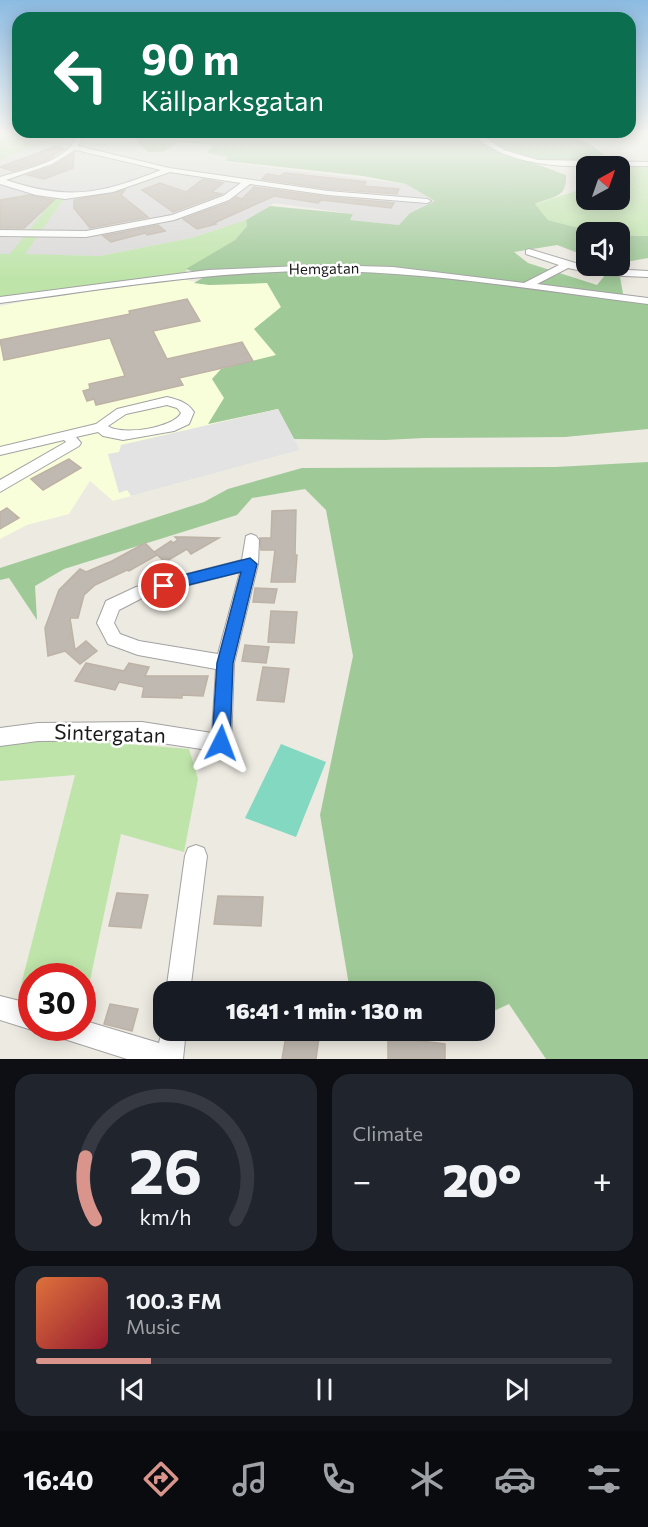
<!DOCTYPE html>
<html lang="en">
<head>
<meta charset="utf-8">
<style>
  :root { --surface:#171b24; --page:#20242c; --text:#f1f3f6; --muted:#9ea1a6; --line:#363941; --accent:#d9958c }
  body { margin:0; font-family:Commissioner,sans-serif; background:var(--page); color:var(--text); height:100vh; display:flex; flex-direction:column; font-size:22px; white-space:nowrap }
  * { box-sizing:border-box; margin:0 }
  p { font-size:20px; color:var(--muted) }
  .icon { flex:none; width:33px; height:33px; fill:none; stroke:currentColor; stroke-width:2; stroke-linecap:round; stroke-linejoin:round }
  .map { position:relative; height:1059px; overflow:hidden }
  .panel { display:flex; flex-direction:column; gap:15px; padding:15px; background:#0d0f14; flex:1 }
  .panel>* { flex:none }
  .banner { position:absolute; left:12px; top:12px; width:624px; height:126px; border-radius:18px; box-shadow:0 3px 15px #0003; background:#0b6e4f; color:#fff; overflow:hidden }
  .needle { width:39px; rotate:40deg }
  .tools { position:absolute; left:576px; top:156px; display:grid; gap:12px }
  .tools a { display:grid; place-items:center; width:54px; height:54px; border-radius:12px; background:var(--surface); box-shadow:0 3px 15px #0003; font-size:30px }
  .speed { position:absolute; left:18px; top:963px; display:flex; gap:12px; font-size:30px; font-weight:700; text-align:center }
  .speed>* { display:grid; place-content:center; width:78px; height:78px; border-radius:50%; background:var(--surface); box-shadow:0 3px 15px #0003; line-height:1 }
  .speed .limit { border:9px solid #d22; background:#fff; color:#111 }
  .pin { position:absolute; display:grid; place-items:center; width:51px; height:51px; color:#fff; margin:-26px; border:3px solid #fff; border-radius:50%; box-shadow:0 2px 6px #0007 }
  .me { position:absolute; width:66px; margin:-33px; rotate:3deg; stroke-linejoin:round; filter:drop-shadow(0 0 4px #0008) }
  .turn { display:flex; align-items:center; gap:21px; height:126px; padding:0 30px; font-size:27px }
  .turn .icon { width:78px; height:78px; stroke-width:2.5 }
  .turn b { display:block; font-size:42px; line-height:51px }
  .big { font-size:45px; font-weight:800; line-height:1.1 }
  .panel .card { flex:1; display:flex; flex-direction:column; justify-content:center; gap:9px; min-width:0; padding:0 21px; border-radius:18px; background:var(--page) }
  .panel .dial { align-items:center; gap:0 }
  .dial svg { height:156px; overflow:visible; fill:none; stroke:var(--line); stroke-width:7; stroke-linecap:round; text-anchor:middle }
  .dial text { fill:var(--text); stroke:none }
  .song { display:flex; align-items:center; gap:18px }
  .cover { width:72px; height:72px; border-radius:9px; background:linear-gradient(135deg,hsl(20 70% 55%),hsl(350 70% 35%)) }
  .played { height:6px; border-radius:3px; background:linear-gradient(90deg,var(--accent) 20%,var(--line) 20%) }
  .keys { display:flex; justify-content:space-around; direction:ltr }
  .heat { display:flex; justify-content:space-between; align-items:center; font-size:33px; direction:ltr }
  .panel .tiles { flex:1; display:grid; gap:15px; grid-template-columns:1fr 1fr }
  .card:last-child { grid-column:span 2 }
  .trip { position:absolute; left:153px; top:981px; width:342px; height:60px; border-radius:18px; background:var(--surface); box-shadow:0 3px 15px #0003; font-weight:800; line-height:60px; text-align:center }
  .tabs { display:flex; height:96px; justify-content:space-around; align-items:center; background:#090b0e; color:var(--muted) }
  .tabs .icon { width:42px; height:42px }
  .tabs .active { color:var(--accent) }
  .tabs b { font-size:27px; color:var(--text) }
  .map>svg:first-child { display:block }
</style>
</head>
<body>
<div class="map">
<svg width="648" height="1059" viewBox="0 0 648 1059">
  <rect width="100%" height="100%" fill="#eceae1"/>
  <polygon fill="#d9d8d8" points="87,132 127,132 148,152 163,152 178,142 214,145 207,153 227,157 226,162 406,184 436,201 410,213 399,225 350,220 353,214 274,203 246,220 191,238 100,256 0,254 0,160 42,143 87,137"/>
  <polygon fill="#f8fdda" points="183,279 209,285 267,283 281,307 276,355 224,398 209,424 278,409 300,450 113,501 90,481 69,514 27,525 0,539 0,306 66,293"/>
  <g fill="#bee4a9">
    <polygon points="30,133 41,139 77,135 77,138 42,143 0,160 0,138"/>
    <polygon points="616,166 648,166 648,236 594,232 548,220 535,204 586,188 586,200 620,200 620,166"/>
    <polygon points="57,195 66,196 25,254 100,256 191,238 246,220 247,226 235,240 187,269 185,274 0,299 0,254 10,254"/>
    <polygon points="39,737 189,749 198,779 184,852 121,834 85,1004 83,1003 82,976 32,976 31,988 21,985 75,775 0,781 0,742"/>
  </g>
  <g fill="#a0c998">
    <path d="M127 132H626L573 136 590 144 604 155 558 163 531 162 566 175C567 199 553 196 535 204L548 220 594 232H586V256L557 245 514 252 528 263 597 285 606 274 620 277 624 299 648 303V429L565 437 424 438 385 440 294 439 278 409 208 424 224 398 212 379 221 369 276 355 254 329 281 307 267 283 209 285 194 283 206 276 186 269 235 240 247 226 246 220 270 206 353 214 350 220 399 225 410 213 435 201 406 184 363 176 226 161 227 157 207 153 213 145 179 142 163 152H148Z"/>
    <polygon points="620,235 648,236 648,258 620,263"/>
    <polygon points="648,462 648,1059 546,1059 509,1004 485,1015 484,992 350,991 320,815 353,656 326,510 305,489 252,498 237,515 64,569 35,586 37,620 9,578 0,580 0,568 204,502 228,489 302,468 556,467"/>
  </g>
  <polygon fill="#83d8c2" points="281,744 326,762 296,837 245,818"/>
  <polygon fill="#e3e3e3" points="278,409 300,450 131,496 127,490 119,493 108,454 119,452 121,445"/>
  <g fill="#c0b9b1" stroke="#bdb2a5" stroke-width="1.5">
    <polygon points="56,146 64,149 45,161 13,171 0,167"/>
    <polygon points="74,153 73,168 44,179 28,175 53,166"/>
    <polygon points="285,173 366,182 364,186 399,189 397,194 328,189 262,179 267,174 280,176"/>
    <polygon points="203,179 223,183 212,192 222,194 173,212 142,190 160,183 186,192"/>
    <polygon points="254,187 328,197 394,203 391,208 321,200 318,203 274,196 214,223 216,224 197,229 183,219 230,202 236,197 242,199"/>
    <polygon points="125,190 121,195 148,217 90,228 74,208 74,200"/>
    <polygon points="29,195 54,200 24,228 0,228 0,200"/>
    <polygon points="158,225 165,231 147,235 145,233 111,242 103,236"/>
    <polygon points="187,299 200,321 153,331 167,359 242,342 253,361 179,378 183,385 96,405 94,399 87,401 83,391 90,389 89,384 125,376 110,338 4,360 0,340 130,314 129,311"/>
    <polygon points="69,459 81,468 43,490 31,479"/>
    <polygon points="7,508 19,518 0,529 0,512"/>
    <polygon points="296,510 295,555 297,555 295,582 271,582 275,550 261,550 260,538 271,538 272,511"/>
    <polygon points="175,537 185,537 219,538 191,554 187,549 165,562 154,552 171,541 173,543 178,540"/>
    <polygon points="145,543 157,555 129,571 127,570 95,585 84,595 78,618 70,618 75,650 86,641 97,651 80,664 65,651 48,656 45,628 59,590 80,569 86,572 112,561"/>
    <polygon points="255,588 277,589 274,603 253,602"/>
    <polygon points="271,611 297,612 294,643 268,642"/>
    <polygon points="245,645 269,647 266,663 242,661"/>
    <polygon points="86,663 124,671 129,663 149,667 145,676 208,676 203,696 182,695 182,698 142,697 144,687 119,682 115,690 75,681"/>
    <polygon points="263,667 289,669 284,702 257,700"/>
    <polygon points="117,893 148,895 141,928 109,926"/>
    <polygon points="218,896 263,897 261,926 214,924"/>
    <polygon points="110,1004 138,1009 132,1031 104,1024"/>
    <polygon points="287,1030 320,1030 316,1059 282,1059"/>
    <polygon points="388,1037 445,1044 445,1059 388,1059"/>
  </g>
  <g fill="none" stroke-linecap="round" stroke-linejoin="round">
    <g stroke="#a2a2a2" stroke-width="2">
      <g id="street">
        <path d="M78 132H84L78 146 169 168 328 191 427 199 431 201 427 203 328 195 250 184 229 200 174 220 86 237 0 236V230L86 231 172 215 223 196 241 183 170 172 113 192 65 199 36 195 0 184V177C25 169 71 162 78 132ZM75 150H76L161 170C101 194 69 201 6 180L52 164Z"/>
        <path d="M470 132H477L504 150 538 160 648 162V166C588 165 517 176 470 132Z"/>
        <path d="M529 249 592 268 648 271V277L601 275 568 268 537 284 648 298V304C541 291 434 272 326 271 217 270 108 289 0 303V297L208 270 324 265 393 267 524 283 559 265 526 254V250Z"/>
        <path d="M167 397C179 400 187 402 194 412L189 424 174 431 123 440 103 436 98 432 76 437 81 443 79 446 0 492V480L66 442 64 440 0 455V447L96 424 117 409ZM167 405 177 408 181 413C174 428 121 436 108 426L126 414Z"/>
        <path d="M251 534 256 536 259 540 258 564 234 663 231 743 228 749 221 752 142 740 38 741 0 746V728L38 723 142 722 212 733 216 669 138 655 108 644 97 623 106 601 136 587 242 560 246 536ZM240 572 218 654 139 641 120 634 114 623 119 610 146 596Z"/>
        <polygon points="196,845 204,848 207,856 190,992 166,992 185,856 188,848"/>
        <polygon points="0,996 32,1004 32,1028 37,1028 32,1030 0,1020"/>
        <polygon points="82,1020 159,1043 164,1022 164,1030 186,1030 183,1059 127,1059 58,1037 55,1028 82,1028"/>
      </g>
    </g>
    <use href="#street" fill="#fff" fill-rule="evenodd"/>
  </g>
  <linearGradient id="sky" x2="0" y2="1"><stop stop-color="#8cbbe2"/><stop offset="0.47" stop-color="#f6f6f2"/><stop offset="1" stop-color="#f6f6f2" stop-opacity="0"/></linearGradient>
  <rect width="648" height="280" fill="url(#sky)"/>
  <polygon fill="#1a73e8" stroke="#114b97" stroke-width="1.5" points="250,558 257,564 233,663 230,743 227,748 221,751 215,748 212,743 217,663 241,572 164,591 159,590 157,586 159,582 164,580"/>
  <g text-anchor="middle" stroke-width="5" stroke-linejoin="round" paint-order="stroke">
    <g font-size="15" fill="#1b1b1b" stroke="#fff">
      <text transform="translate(324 269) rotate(-1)" y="5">Hemgatan</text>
    </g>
    <g font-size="21" fill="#1b1b1b" stroke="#fff">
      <text transform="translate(110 734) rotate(2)" y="7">Sintergatan</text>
    </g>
  </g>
</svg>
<div class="tools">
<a><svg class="needle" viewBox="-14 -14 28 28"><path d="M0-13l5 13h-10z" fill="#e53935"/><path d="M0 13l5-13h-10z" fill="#9ea1a6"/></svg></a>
<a><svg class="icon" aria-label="sound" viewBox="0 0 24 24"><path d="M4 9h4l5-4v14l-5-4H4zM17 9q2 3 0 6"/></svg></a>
</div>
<div class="speed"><div class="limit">30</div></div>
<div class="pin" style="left:164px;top:586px;background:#d93025"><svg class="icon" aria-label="arrive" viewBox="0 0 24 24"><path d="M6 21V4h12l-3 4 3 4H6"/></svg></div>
<svg class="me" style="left:221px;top:743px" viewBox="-20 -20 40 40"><path d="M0-17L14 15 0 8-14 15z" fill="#1a73e8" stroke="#fff" stroke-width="4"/></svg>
<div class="trip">16:41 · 1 min · 130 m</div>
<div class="banner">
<div class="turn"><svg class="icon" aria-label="left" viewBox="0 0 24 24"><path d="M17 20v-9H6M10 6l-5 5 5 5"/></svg><div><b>90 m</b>Källparksgatan</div></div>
</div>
</div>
<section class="panel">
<div class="tiles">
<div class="card dial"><svg viewBox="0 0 100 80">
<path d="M14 69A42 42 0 1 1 86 69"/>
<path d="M14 69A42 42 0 0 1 9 37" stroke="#d9958c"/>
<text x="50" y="56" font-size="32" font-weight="700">26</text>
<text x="50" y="72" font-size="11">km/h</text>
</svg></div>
<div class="card"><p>Climate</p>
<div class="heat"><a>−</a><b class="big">20°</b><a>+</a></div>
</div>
<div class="card">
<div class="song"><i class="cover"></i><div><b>100.3 FM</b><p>Music</p></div></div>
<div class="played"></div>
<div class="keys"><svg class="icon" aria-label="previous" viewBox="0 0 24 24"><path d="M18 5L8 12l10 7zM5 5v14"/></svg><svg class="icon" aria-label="pause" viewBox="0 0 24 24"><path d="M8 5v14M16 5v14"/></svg><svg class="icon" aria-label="next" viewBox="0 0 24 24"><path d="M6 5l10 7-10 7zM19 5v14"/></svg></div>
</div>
</div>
</section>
<nav class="tabs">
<b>16:40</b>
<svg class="icon active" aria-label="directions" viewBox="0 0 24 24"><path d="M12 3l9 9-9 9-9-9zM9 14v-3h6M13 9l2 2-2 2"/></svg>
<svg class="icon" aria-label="music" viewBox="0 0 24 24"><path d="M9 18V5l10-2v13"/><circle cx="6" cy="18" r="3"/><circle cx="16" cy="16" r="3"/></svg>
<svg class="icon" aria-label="phone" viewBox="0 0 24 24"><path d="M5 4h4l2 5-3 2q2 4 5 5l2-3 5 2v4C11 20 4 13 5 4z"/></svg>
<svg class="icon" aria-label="climate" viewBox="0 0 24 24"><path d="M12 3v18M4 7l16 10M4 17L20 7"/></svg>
<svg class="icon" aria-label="car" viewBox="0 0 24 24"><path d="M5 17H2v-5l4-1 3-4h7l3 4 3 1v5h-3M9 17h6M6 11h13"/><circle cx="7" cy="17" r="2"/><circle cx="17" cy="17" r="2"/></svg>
<svg class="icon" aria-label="filters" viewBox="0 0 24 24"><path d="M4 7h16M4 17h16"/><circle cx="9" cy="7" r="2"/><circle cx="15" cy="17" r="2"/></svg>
</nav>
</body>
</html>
